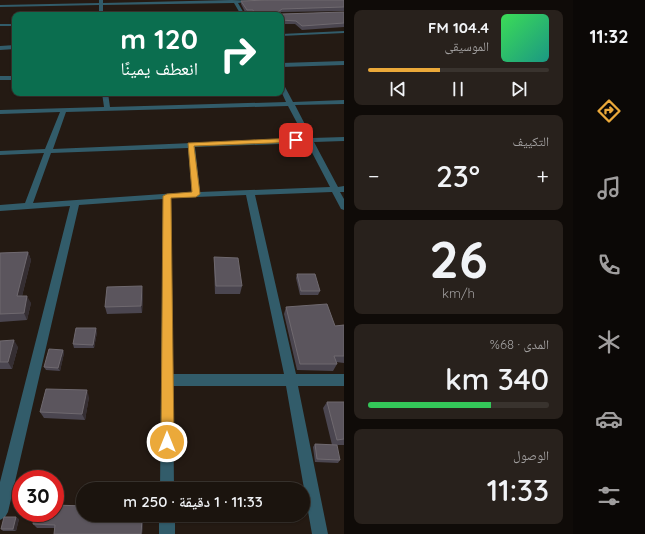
<!DOCTYPE html>
<html lang="ar">
<head>
<meta charset="utf-8">
<style>
  :root { --surface:#1b140e; --page:#28211c; --text:#f1f3f6; --muted:#a09e9e; --line:#39332e; --accent:#eba93a }
  body { margin:0; font-family:Quicksand,"Noto Naskh Arabic",sans-serif; background:var(--page); color:var(--text); direction:rtl; height:100vh; display:flex; flex-direction:column; font-size:15px; white-space:nowrap }
  * { box-sizing:border-box; margin:0 }
  p { font-size:13px; color:var(--muted) }
  .icon { flex:none; width:22px; height:22px; fill:none; stroke:currentColor; stroke-width:2; stroke-linecap:round; stroke-linejoin:round }
  .map { position:relative; flex:1; overflow:hidden; direction:ltr }
  .sheet { display:flex; flex-direction:column; gap:10px; padding:10px; background:#0f0b08; width:229px }
  .sheet>* { flex:none }
  .banner { position:absolute; left:12px; top:12px; width:272px; height:84px; border-radius:8px; box-shadow:0 1px 3px #0004,0 0 0 1px var(--line); direction:rtl; background:#0b6e4f; color:#fff; overflow:hidden }
  .speed { position:absolute; left:12px; top:470px; display:flex; gap:8px; font-size:20px; font-weight:700; text-align:center }
  .speed>* { display:grid; place-content:center; width:52px; height:52px; border-radius:50%; background:var(--surface); box-shadow:0 1px 3px #0004,0 0 0 1px var(--line); line-height:1 }
  .speed .limit { border:6px solid #d22; background:#fff; color:#111 }
  .pin { position:absolute; display:grid; place-items:center; width:34px; height:34px; color:#fff; margin:-17px; border-radius:8px; box-shadow:0 2px 6px #0006 }
  .me { position:absolute; width:44px; margin:-22px; rotate:0deg; stroke-linejoin:round; filter:drop-shadow(0 0 3px #0008) }
  .turn { display:flex; align-items:center; gap:14px; height:84px; padding:0 20px; font-size:18px }
  .turn .icon { width:52px; height:52px; stroke-width:2.5 }
  .turn b { display:block; font-size:28px; line-height:34px }
  .big { font-size:30px; font-weight:600; line-height:1.1 }
  .sheet .card { flex:1; display:flex; flex-direction:column; justify-content:center; gap:6px; min-width:0; padding:0 14px; border-radius:8px; background:var(--page) }
  .sheet .dial { align-items:center; gap:0 }
  .dial b { font-size:52px; line-height:1 }
  .song { display:flex; align-items:center; gap:12px }
  .cover { width:48px; height:48px; border-radius:6px; background:linear-gradient(135deg,hsl(130 70% 55%),hsl(170 70% 35%)) }
  .played { height:4px; border-radius:2px; background:linear-gradient(90deg,var(--accent) 40%,var(--line) 40%) }
  .keys { display:flex; justify-content:space-around; direction:ltr }
  .heat { display:flex; justify-content:space-between; align-items:center; font-size:22px; direction:ltr }
  .charge { height:6px; border-radius:3px; background:linear-gradient(90deg,#34c759 68%,var(--line) 0) }
  .trip { position:absolute; left:76px; top:482px; width:234px; height:40px; border-radius:20px; background:var(--surface); box-shadow:0 1px 3px #0004,0 0 0 1px var(--line); font-weight:600; line-height:40px; text-align:center; direction:rtl }
  main { display:flex; flex:1; min-height:0 }
  .menu { display:flex; flex-direction:column; width:72px; justify-content:space-around; align-items:center; background:#0b0806; color:var(--muted) }
  .menu .icon { width:28px; height:28px }
  .menu .selected { color:var(--accent) }
  .menu b { font-size:18px; color:var(--text) }
  .map>svg:first-child { display:block }
</style>
</head>
<body>
<main>
<nav class="menu">
<b>11:32</b>
<svg class="icon selected" aria-label="directions" viewBox="0 0 24 24"><path d="M12 3l9 9-9 9-9-9zM9 14v-3h6M13 9l2 2-2 2"/></svg>
<svg class="icon" aria-label="music" viewBox="0 0 24 24"><path d="M9 18V5l10-2v13"/><circle cx="6" cy="18" r="3"/><circle cx="16" cy="16" r="3"/></svg>
<svg class="icon" aria-label="phone" viewBox="0 0 24 24"><path d="M5 4h4l2 5-3 2q2 4 5 5l2-3 5 2v4C11 20 4 13 5 4z"/></svg>
<svg class="icon" aria-label="climate" viewBox="0 0 24 24"><path d="M12 3v18M4 7l16 10M4 17L20 7"/></svg>
<svg class="icon" aria-label="car" viewBox="0 0 24 24"><path d="M5 17H2v-5l4-1 3-4h7l3 4 3 1v5h-3M9 17h6M6 11h13"/><circle cx="7" cy="17" r="2"/><circle cx="17" cy="17" r="2"/></svg>
<svg class="icon" aria-label="filters" viewBox="0 0 24 24"><path d="M4 7h16M4 17h16"/><circle cx="9" cy="7" r="2"/><circle cx="15" cy="17" r="2"/></svg>
</nav>
<section class="sheet">
<div class="card">
<div class="song"><i class="cover"></i><div><b>104.4 FM</b><p>الموسيقى</p></div></div>
<div class="played"></div>
<div class="keys"><svg class="icon" aria-label="previous" viewBox="0 0 24 24"><path d="M18 5L8 12l10 7zM5 5v14"/></svg><svg class="icon" aria-label="pause" viewBox="0 0 24 24"><path d="M8 5v14M16 5v14"/></svg><svg class="icon" aria-label="next" viewBox="0 0 24 24"><path d="M6 5l10 7-10 7zM19 5v14"/></svg></div>
</div>
<div class="card"><p>التكييف</p>
<div class="heat"><a>−</a><b class="big">23°</b><a>+</a></div>
</div>
<div class="card dial"><b>26</b><p>km/h</p></div>
<div class="card"><p>المدى · 68%</p><b class="big">340 km</b><div class="charge"></div></div>
<div class="card"><p>الوصول</p><b class="big">11:33</b></div>
</section>
<div class="map">
<svg width="344" height="534" viewBox="0 0 344 534">
  <rect width="100%" height="100%" fill="#241a13"/>
  <g fill="none" stroke-linecap="round" stroke-linejoin="round">
    <g fill="#325c6a" fill-rule="evenodd">
      <polygon points="99,0 103,0 103,3 232,0 256,1 238,3 245,15 241,15 234,3 103,5 103,15 99,15 99,5 0,7 0,5 99,3"/>
      <rect x="0" y="24" width="15" height="2"/>
      <polygon points="344,31 344,33 281,36 281,34"/>
      <polygon points="15,45 15,49 0,50 0,46"/>
      <polygon points="344,61 344,65 281,67 281,63"/>
      <rect x="0" y="76" width="15" height="4"/>
      <path d="M281 83 284 85 293 102 344 100V104L295 105 312 138 344 137V141L314 142 338 187 344 186V192H340L344 199V210L341 209 332 192 255 195 296 374H344V386H298L328 534H312L286 386H173L174 489H160L163 199 79 205 8 512 5 517 0 520V482L70 206 0 211V205L25 203 44 153 0 155V151L45 149 60 112 0 114V110L104 107 102 93H108L110 107 286 102 281 91ZM288 106 305 138 53 149 66 112ZM307 143 330 187 200 192 195 147ZM188 148 192 192 33 203 51 153ZM246 195 284 374H173L171 198Z"/>
      <rect x="159" y="515" width="16" height="19"/>
    </g>
  </g>
  <g fill="#4b4650">
    <polygon points="344,0 344,11 281,12 280,13 282,14 344,12 344,27 302,30 295,24 281,24 281,15 253,15 253,14 246,14 241,4 241,1"/>
    <polygon points="28,252 31,260 22,296 31,303 27,320 0,322 0,253"/>
    <polygon points="214,257 242,286 240,294 215,294 214,265"/>
    <polygon points="297,274 320,291 318,295 300,295 296,278"/>
    <polygon points="143,294 142,313 107,314 105,307"/>
    <polygon points="286,307 335,326 344,325 344,363 336,362 337,364 333,371 297,370 284,314"/>
    <polygon points="97,332 94,348 74,348 73,344"/>
    <polygon points="0,341 18,347 12,369 0,369"/>
    <polygon points="63,350 64,353 60,371 46,370 44,367"/>
    <polygon points="89,397 85,420 44,418 40,412"/>
    <polygon points="327,402 344,402 344,445 333,445 340,460 338,463 315,462 313,447 315,444 332,445 323,408"/>
    <polygon points="83,515 87,515 87,517 143,523 142,534 54,534 54,528 37,528 33,524"/>
    <polygon points="19,519 16,531 3,531 1,529"/>
  </g>
  <g fill="#352e32">
    <polygon points="28,252 31,260 20,304 17,296"/>
    <polygon points="142,286 143,294 142,313 141,306"/>
    <polygon points="27,296 31,303 27,320 24,313"/>
    <polygon points="96,328 97,332 94,348 93,345"/>
    <polygon points="14,340 18,347 12,369 8,362"/>
    <polygon points="63,350 64,353 60,371 58,368"/>
    <polygon points="87,390 89,397 85,420 82,414"/>
    <polygon points="84,515 87,515 86,521 83,517"/>
    <polygon points="16,517 19,519 16,531 13,529"/>
    <polygon points="142,519 143,523 142,534 141,534"/>
  </g>
  <g fill="#5b555d" stroke="#6f696f">
    <polygon points="268,0 344,0 344,7 282,9 278,12 282,14 344,12 344,23 302,26 296,21 281,20 281,15 255,15 253,10 247,10 241,1"/>
    <polygon points="28,252 17,296 27,296 24,313 0,314 0,253"/>
    <polygon points="214,257 238,258 242,286 216,286"/>
    <polygon points="297,274 315,274 320,291 301,291"/>
    <polygon points="142,286 141,306 105,307 107,287"/>
    <polygon points="327,304 335,326 344,325 344,356 334,356 337,364 300,364 286,307"/>
    <polygon points="76,328 96,328 93,345 73,344"/>
    <polygon points="14,340 8,362 0,362 0,341"/>
    <polygon points="49,349 63,350 58,368 44,367"/>
    <polygon points="46,389 87,390 82,414 40,412"/>
    <polygon points="327,402 344,402 344,439 337,440"/>
    <polygon points="315,444 337,445 340,460 317,459"/>
    <polygon points="55,505 83,506 83,517 142,519 141,534 54,534 55,525 33,524 35,513 55,513"/>
    <polygon points="4,517 16,517 13,529 1,529"/>
  </g>
  <polygon fill="#eba93a" stroke="#996e26" points="296,138 299,140 298,142 194,146 200,194 196,197 171,198 174,442 172,447 167,449 163,447 161,442 163,196 167,194 192,192 188,143"/>
</svg>
<div class="speed"><div class="limit">30</div></div>
<div class="pin" style="left:296px;top:140px;background:#d93025"><svg class="icon" aria-label="arrive" viewBox="0 0 24 24"><path d="M6 21V4h12l-3 4 3 4H6"/></svg></div>
<svg class="me" style="left:167px;top:442px" viewBox="-20 -20 40 40"><circle r="17" fill="#eba93a" stroke="#fff" stroke-width="3"/><path d="M0-11L8 9 0 5-8 9z" fill="#fff"/></svg>
<div class="trip">11:33 · 1 دقيقة · 250 m</div>
<div class="banner">
<div class="turn"><svg class="icon" aria-label="right" viewBox="0 0 24 24"><path d="M7 20v-9h11M14 6l5 5-5 5"/></svg><div><b>120 m</b>انعطف يمينًا</div></div>
</div>
</div>
</main>
</body>
</html>
